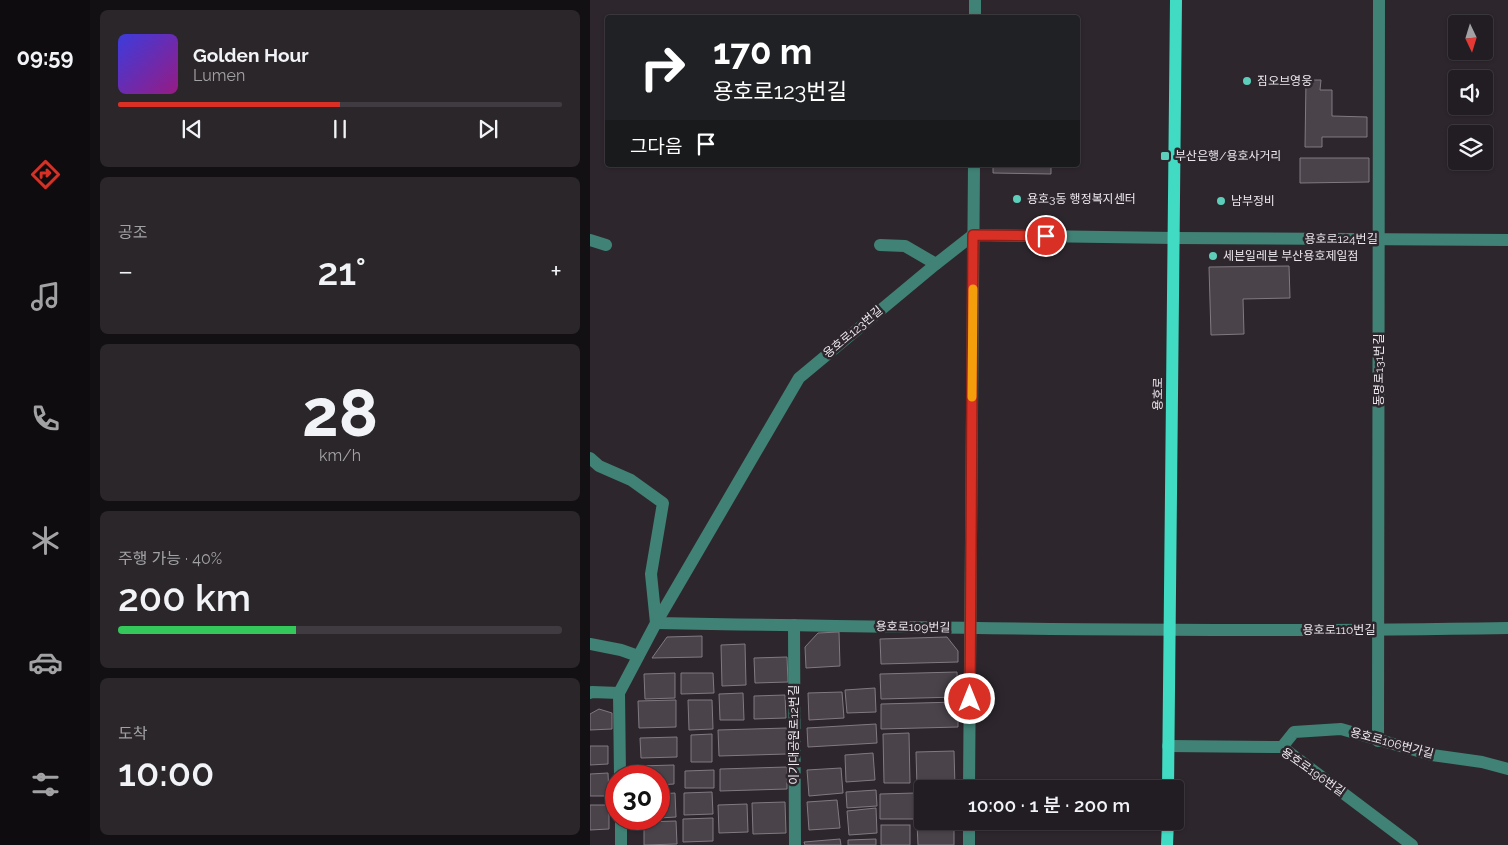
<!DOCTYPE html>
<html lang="ko">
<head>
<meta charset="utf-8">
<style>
  :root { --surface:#221d22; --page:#2a262a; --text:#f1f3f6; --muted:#a2a2a5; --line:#3f3b40; --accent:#d93025 }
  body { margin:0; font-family:Raleway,"Noto Sans KR",sans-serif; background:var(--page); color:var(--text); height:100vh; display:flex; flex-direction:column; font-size:19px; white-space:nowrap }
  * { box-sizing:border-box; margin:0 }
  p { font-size:16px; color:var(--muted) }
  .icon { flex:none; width:28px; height:28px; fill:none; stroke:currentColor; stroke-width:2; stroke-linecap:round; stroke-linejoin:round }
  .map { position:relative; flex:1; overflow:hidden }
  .panel { display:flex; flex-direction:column; gap:10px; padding:10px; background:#131013; width:500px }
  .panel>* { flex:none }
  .guide { position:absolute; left:15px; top:15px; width:475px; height:152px; border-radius:5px; box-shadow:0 1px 4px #0004,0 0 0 1px var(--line); background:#202124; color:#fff; overflow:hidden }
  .needle { width:32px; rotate:176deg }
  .controls { position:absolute; left:858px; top:15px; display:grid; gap:10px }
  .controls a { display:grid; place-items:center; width:45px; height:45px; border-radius:5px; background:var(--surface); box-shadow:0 1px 4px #0004,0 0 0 1px var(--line); font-size:25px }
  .speed { position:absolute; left:15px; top:765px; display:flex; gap:10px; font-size:25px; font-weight:700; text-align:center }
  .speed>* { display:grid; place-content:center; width:65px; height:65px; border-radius:50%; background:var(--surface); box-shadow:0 1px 4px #0004,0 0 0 1px var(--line); line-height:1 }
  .speed .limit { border:8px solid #d22; background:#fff; color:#111 }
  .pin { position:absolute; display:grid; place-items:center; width:42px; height:42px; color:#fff; margin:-21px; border:2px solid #fff; border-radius:50%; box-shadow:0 1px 5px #0007 }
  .me { position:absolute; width:55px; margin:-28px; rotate:0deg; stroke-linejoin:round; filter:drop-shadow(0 0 4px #0008) }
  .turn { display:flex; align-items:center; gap:18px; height:105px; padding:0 25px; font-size:22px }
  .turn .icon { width:65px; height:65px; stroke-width:2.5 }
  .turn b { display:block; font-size:35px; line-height:42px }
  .then { display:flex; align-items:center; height:48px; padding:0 25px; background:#0003; gap:10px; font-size:19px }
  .big { font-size:38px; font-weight:600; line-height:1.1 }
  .panel .widget { flex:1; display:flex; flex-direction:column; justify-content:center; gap:8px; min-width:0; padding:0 18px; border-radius:8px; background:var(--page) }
  .panel .dial { align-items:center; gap:0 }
  .dial b { font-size:65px; line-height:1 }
  .song { display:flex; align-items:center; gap:15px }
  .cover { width:60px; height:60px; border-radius:8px; background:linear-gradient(135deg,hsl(240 70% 55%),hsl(310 70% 35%)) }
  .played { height:5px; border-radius:2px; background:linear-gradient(90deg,var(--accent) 50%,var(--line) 50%) }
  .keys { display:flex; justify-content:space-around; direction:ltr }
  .heat { display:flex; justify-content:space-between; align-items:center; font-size:28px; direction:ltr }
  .charge { height:8px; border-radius:4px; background:linear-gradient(90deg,#34c759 40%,var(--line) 0) }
  .trip { position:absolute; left:324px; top:780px; width:270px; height:50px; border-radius:5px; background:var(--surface); box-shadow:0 1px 4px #0004,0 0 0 1px var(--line); font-weight:600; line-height:50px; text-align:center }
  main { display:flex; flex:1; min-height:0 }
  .tab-bar { display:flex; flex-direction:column; width:90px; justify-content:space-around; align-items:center; background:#0e0c0e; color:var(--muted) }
  .tab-bar .icon { width:35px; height:35px }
  .tab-bar .current { color:var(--accent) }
  .tab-bar b { font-size:22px; color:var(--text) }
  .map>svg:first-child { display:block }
</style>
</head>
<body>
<main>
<nav class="tab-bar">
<b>09:59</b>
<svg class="icon current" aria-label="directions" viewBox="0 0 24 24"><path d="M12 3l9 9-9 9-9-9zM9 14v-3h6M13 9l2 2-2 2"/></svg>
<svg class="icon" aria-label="music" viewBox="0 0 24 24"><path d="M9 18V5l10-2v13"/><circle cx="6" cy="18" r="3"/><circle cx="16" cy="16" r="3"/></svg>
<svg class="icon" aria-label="phone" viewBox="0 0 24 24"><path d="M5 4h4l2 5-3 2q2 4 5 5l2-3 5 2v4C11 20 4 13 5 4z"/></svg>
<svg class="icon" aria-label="climate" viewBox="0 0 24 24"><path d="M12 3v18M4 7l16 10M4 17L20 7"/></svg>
<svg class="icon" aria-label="car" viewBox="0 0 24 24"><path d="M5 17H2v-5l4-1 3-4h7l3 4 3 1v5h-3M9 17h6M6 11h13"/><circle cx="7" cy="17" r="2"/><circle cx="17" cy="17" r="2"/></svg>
<svg class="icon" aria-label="filters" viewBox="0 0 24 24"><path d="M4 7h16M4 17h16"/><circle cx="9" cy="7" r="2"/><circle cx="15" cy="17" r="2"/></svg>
</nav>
<section class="panel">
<div class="widget">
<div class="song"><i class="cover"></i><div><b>Golden Hour</b><p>Lumen</p></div></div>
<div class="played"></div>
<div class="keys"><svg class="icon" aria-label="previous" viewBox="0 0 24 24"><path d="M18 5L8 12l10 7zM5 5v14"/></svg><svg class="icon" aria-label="pause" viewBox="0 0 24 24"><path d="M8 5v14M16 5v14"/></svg><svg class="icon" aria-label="next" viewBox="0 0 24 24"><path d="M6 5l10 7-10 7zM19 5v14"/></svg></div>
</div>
<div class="widget"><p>공조</p>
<div class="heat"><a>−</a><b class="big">21°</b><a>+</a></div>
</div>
<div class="widget dial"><b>28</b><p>km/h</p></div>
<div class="widget"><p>주행 가능 · 40%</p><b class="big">200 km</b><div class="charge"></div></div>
<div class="widget"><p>도착</p><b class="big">10:00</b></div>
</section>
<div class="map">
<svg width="918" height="845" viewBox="0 0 918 845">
  <rect width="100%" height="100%" fill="#2d272d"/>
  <g fill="#4a444a" stroke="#817981">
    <polygon points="716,80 731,80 730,90 742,90 742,116 777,117 777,137 732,137 732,147 715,147"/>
    <polygon points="710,158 779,158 779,182 710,183"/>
    <polygon points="403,165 461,165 461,174 403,173"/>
    <polygon points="699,266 700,298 653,299 654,334 621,335 619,267"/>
    <polygon points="249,632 250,666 216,668 215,647 228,633"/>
    <polygon points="112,636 112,657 62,658 77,637"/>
    <polygon points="357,637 368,651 368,662 291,664 290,639"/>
    <polygon points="155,644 156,685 132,686 131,645"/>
    <polygon points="197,657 198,682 165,683 164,658"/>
    <polygon points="367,672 368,697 291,699 290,674"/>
    <polygon points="85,673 85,698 55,699 54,674"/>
    <polygon points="91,673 123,673 124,693 91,694"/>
    <polygon points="285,688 286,712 257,713 255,690"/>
    <polygon points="252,692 254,718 219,720 218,693"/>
    <polygon points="153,693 154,720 130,720 129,694"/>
    <polygon points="195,695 196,718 164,719 164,696"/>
    <polygon points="86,700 86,727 49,728 48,701"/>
    <polygon points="98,700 122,700 123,729 99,730"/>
    <polygon points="368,702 368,727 291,729 291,704"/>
    <polygon points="9,709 22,713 22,729 0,730 0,714"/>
    <polygon points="286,724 287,743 218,747 217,728"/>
    <polygon points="197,728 197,754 129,756 128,730"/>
    <polygon points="319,733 320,783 294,783 293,734"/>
    <polygon points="122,734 122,762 101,762 101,735"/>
    <polygon points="87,737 87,757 51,758 50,738"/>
    <polygon points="0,746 18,746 18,764 0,765"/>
    <polygon points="364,751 365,787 327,787 326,752"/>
    <polygon points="283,753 285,780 256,782 255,755"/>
    <polygon points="84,765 84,784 69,785 69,776 49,776 49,766"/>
    <polygon points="197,767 197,789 130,791 130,769"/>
    <polygon points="251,768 253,793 219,796 217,770"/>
    <polygon points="124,770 124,788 95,788 95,771"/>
    <polygon points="18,773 19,796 0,796 0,774"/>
    <polygon points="286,790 287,806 257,808 256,792"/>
    <polygon points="122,792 123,814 94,815 94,793"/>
    <polygon points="85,793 86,817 69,818 69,794"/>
    <polygon points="325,793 326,819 290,819 290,794"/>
    <polygon points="329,799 332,799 332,819 330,819"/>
    <polygon points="247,800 250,828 219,830 217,802"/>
    <polygon points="195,802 196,833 163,834 162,803"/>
    <polygon points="157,804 158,832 129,833 128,805"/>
    <polygon points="0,805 19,805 19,829 0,830"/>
    <polygon points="286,808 287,833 259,835 257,811"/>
    <polygon points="123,818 123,841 93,842 93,819"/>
    <polygon points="86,821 87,844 54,845 54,822"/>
    <polygon points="327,824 364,824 364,845 328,845"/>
    <rect x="291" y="825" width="29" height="20"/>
    <polygon points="250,839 251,845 215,845 214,842"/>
    <polygon points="286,839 286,845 258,845 258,840"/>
  </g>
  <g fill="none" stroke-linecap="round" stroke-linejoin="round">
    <g stroke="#418276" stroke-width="12">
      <polyline points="385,18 385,0"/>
      <polyline points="0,240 16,245"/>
      <polyline points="290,245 315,246 346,264"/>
      <path d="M0 458 9 466 41 480 73 503 61 574 66 623C350 628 634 633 918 628"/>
      <polyline points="204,625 205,845"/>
      <polyline points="0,644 31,650 48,656"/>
      <polyline points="0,693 2,692 29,693"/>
      <polyline points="788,741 789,0"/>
      <polyline points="578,746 692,747 822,845"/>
      <polyline points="692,747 704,732 751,729 842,755 892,762 918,769"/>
      <polyline points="30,776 29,693 66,623 209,378 346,264 383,235 584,238 918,240"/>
      <polyline points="379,789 384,165"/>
      <polyline points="31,819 31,845"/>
      <polyline points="379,845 379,821"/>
    </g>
    <g stroke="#41dbc3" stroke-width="12">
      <polyline points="578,789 586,0"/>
      <polyline points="577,845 578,821"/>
    </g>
  </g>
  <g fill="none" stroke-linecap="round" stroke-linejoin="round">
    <g stroke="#8d1f18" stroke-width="12">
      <polyline id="route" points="380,699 383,235 456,236"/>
    </g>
    <use href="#route" stroke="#d93025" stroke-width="9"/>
    <polyline stroke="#f59e0b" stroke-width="9" points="382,397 383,289"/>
  </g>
  <g fill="#5cceba" stroke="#2d272d" stroke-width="2">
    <circle cx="657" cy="81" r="5"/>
    <rect x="570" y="151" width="10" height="10" rx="2.5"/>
    <circle cx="427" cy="199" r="5"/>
    <circle cx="631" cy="201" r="5"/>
    <circle cx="623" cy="256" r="5"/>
  </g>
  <g text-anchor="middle" stroke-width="5" stroke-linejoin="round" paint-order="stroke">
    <g font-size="12" fill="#ede8ed" stroke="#2d272d" text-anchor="start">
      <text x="667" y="85">짐오브영웅</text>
      <text x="585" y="160">부산은행/용호사거리</text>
      <text x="437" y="203">용호3동 행정복지센터</text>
      <text x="641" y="205">남부정비</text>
      <text x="633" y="260">세븐일레븐 부산용호제일점</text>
    </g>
    <g font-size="12" fill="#ede8ed" stroke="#2d272d">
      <text x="751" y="243">용호로124번길</text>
      <text transform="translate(263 332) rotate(-40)" y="4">용호로123번길</text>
      <text transform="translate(789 370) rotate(-90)" y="4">동명로131번길</text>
      <text transform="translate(568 394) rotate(-89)" y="4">용호로</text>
      <text transform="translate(323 627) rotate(1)" y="4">용호로109번길</text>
      <text x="749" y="634">용호로110번길</text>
      <text transform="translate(204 735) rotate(-90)" y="4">이기대공원로12번길</text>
      <text transform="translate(802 743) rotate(15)" y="4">용호로106번가길</text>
      <text transform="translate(723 772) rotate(35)" y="4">용호로196번길</text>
    </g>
  </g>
</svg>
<div class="controls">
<a><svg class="needle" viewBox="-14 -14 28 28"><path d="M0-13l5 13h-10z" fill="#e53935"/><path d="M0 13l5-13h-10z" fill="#a2a2a5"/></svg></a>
<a><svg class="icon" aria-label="sound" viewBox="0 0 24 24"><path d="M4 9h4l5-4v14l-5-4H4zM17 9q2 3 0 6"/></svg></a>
<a><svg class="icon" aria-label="layers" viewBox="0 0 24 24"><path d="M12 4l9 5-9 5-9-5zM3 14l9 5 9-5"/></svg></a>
</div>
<div class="speed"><div class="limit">30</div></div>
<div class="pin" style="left:456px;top:236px;background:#d93025"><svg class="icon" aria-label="arrive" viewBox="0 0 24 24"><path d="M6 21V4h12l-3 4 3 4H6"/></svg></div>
<svg class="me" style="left:380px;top:699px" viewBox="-20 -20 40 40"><circle r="17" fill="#d93025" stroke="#fff" stroke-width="3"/><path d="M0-11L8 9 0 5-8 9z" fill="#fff"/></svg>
<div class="trip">10:00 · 1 분 · 200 m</div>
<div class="guide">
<div class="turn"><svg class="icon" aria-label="right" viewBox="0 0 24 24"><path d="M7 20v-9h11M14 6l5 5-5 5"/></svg><div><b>170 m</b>용호로123번길</div></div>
<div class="then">그다음<svg class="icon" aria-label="arrive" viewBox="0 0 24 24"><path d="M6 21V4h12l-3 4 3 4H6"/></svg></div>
</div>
</div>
</main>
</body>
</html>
